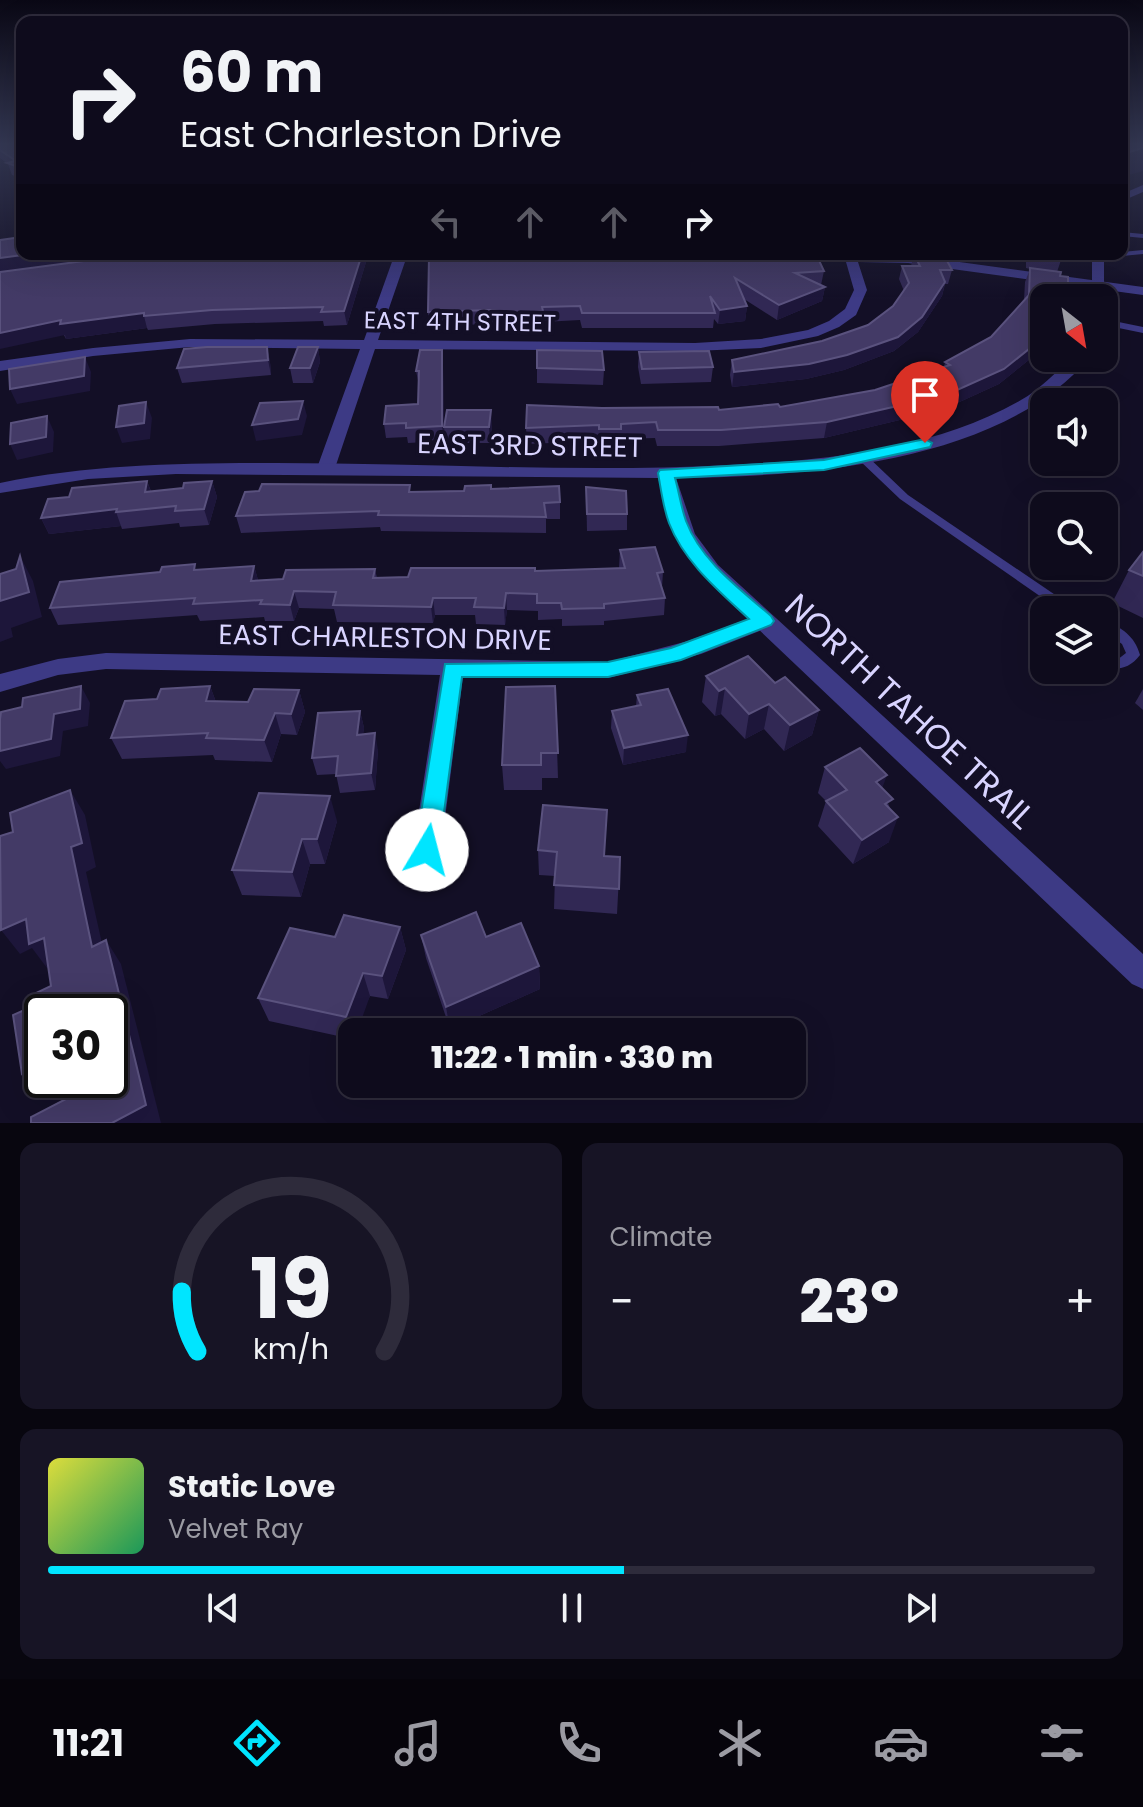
<!DOCTYPE html>
<html lang="en">
<head>
<meta charset="utf-8">
<style>
  :root { --surface:#0e0b1c; --page:#171425; --text:#f1f3f6; --muted:#9b9ba3; --line:#2e2b3b; --accent:#00e5ff }
  body { margin:0; font-family:Poppins,sans-serif; background:var(--page); color:var(--text); height:100vh; display:flex; flex-direction:column; font-size:30px; white-space:nowrap }
  * { box-sizing:border-box; margin:0 }
  p { font-size:26px; color:var(--muted) }
  .icon { flex:none; width:44px; height:44px; fill:none; stroke:currentColor; stroke-width:2; stroke-linecap:round; stroke-linejoin:round }
  .map { position:relative; height:1123px; overflow:hidden }
  .side { display:flex; flex-direction:column; gap:20px; padding:20px; background:#08060f; flex:1 }
  .side>* { flex:none }
  .hud { position:absolute; left:16px; top:16px; width:1112px; height:244px; border-radius:16px; box-shadow:0 8px 32px #0002,0 0 0 2px var(--line); background:#0e0b1c; color:var(--text); overflow:hidden }
  .needle { width:52px; rotate:149deg }
  .controls { position:absolute; left:1030px; top:284px; display:grid; gap:16px }
  .controls a { display:grid; place-items:center; width:88px; height:88px; border-radius:16px; background:var(--surface); box-shadow:0 8px 32px #0002,0 0 0 2px var(--line); font-size:40px }
  .speed { position:absolute; left:24px; top:994px; display:flex; gap:16px; font-size:40px; font-weight:700; text-align:center }
  .speed>* { display:grid; place-content:center; width:104px; height:104px; border-radius:50%; background:var(--surface); box-shadow:0 8px 32px #0002,0 0 0 2px var(--line); line-height:1 }
  .speed .limit { border:4px solid #111; border-radius:12px; background:#fff; color:#111 }
  .pin { position:absolute; display:grid; place-items:center; width:68px; height:68px; color:#fff; margin:-82px -34px; border-radius:50% 50% 50% 0; rotate:-45deg; box-shadow:0 0 8px #0007 }
  .pin .icon { rotate:45deg }
  .me { position:absolute; width:88px; margin:-44px; rotate:8deg; stroke-linejoin:round; filter:drop-shadow(0 0 6px #0008) }
  .turn { display:flex; align-items:center; gap:28px; height:168px; padding:0 32px; font-size:36px }
  .turn .icon { width:104px; height:104px; stroke-width:2.5 }
  .turn b { display:block; font-size:56px; line-height:68px }
  .lanes { display:flex; align-items:center; height:76px; padding:0 32px; background:#0003; justify-content:center; gap:40px; direction:ltr }
  .lanes .off { opacity:.35 }
  .big { font-size:60px; font-weight:800; line-height:1.1 }
  .side .card { flex:1; display:flex; flex-direction:column; justify-content:center; gap:12px; min-width:0; padding:0 28px; border-radius:16px; background:var(--page) }
  .side .dial { align-items:center; gap:0 }
  .dial svg { height:208px; overflow:visible; fill:none; stroke:var(--line); stroke-width:7; stroke-linecap:round; text-anchor:middle }
  .dial text { fill:var(--text); stroke:none }
  .song { display:flex; align-items:center; gap:24px }
  .cover { width:96px; height:96px; border-radius:12px; background:linear-gradient(135deg,hsl(60 70% 55%),hsl(150 70% 35%)) }
  .played { height:8px; border-radius:4px; background:linear-gradient(90deg,var(--accent) 55%,var(--line) 55%) }
  .keys { display:flex; justify-content:space-around; direction:ltr }
  .heat { display:flex; justify-content:space-between; align-items:center; font-size:44px; direction:ltr }
  .side .tiles { flex:1; display:grid; gap:20px; grid-template-columns:1fr 1fr }
  .card:last-child { grid-column:span 2 }
  .trip { position:absolute; left:338px; top:1018px; width:468px; height:80px; border-radius:16px; background:var(--surface); box-shadow:0 8px 32px #0002,0 0 0 2px var(--line); font-weight:800; line-height:80px; text-align:center }
  .tabs { display:flex; height:128px; justify-content:space-around; align-items:center; background:#06040b; color:var(--muted) }
  .tabs .icon { width:56px; height:56px }
  .tabs .on { color:var(--accent) }
  .tabs b { font-size:36px; color:var(--text) }
  .map>svg:first-child { display:block }
</style>
</head>
<body>
<div class="map">
<svg width="1143" height="1123" viewBox="0 0 1143 1123">
  <rect width="100%" height="100%" fill="#130f26"/>
  <g fill="none" stroke-linecap="round" stroke-linejoin="round">
    <g fill="#3d3a85" fill-rule="evenodd">
      <polygon points="1122,232 1143,234 1143,238 1122,236"/>
      <polygon points="1143,250 1143,254 1122,256 1118,254 1122,254 1122,252"/>
      <polygon points="1104,319 1143,327 1143,333 1104,325"/>
      <polygon points="862,454 866,455 908,495 1073,607 1075,610 1060,610 900,499 858,459 857,457"/>
      <path d="M1104 620C1121 627 1135 636 1140 655 1130 668 1120 670 1104 668V658L1117 660 1126 653 1122 644 1104 631Z"/>
    </g>
    <g fill="#3d3a85" fill-rule="evenodd">
      <polygon points="296,254 479,254 478,259 474,260 406,259 378,340 695,343 761,339 808,330 829,321 845,309 854,290 846,262 790,261 784,257 787,254 908,255 1143,287 1143,295 908,263 858,262 867,290 856,315 839,327 818,336 761,348 695,351 375,349 335,468 326,473 317,468 360,349 190,347 93,356 0,371 0,361 93,348 190,339 364,340 393,259 302,258"/>
      <polygon points="764,613 772,616 775,621 772,626 701,654 608,678 463,676 441,850 437,858 427,862 417,858 413,850 440,675 106,669 58,675 0,692 0,674 58,659 106,653 608,662 688,641"/>
    </g>
    <g fill="#3d3a85" fill-rule="evenodd">
      <polygon points="1143,185 1143,192 1122,201 1122,194"/>
      <polygon points="1092,254 1104,254 1104,301 1104,298 1092,298"/>
      <path d="M1072 358H1089C1001 463 805 477 676 478L695 534 718 565 1143 954V989L1132 984 717 590C686 555 670 523 658 478L176 474 88 479 0 493V483C92 464 183 463 276 463 427 463 578 473 729 465 827 460 933 450 1021 400 1039 390 1056 372 1072 358Z"/>
    </g>
  </g>
  <g fill="#312854">
    <polygon points="0,143 22,144 22,178 12,175 8,164 0,158"/>
    <polygon points="1122,143 1143,143 1122,177"/>
    <polygon points="22,254 365,254 366,262 347,325 324,326 323,321 215,324 148,330 147,328 66,339"/>
    <polygon points="914,254 922,254 952,270 948,284 945,284 942,296 918,332 894,351 844,370 806,379 732,387 730,375 732,360 822,341 868,325 893,306 904,291 899,279 902,266 911,266"/>
    <polygon points="991,254 1063,254 1057,272 1044,298 1044,343 1040,351 999,384 942,410 824,438 719,446 657,446 655,438 621,439 621,445 598,445 598,441 527,444 526,428 602,408 719,410 780,407 875,390 944,367 945,362 991,337 1024,300 1025,282 1030,269 1026,268 1026,259"/>
    <polygon points="448,256 824,271 821,285 825,287 822,301 777,320 744,299 747,306 745,321 718,324 714,319 713,328 582,328 580,320 543,322 543,326 516,327 491,324 429,326 428,312"/>
    <polygon points="267,347 270,362 271,375 182,383 177,368"/>
    <polygon points="318,347 320,362 313,383 293,383 290,368"/>
    <polygon points="442,350 443,364 444,441 408,443 407,437 386,438 384,424 418,404 419,385 416,371"/>
    <polygon points="639,352 713,367 711,382 641,384 638,367"/>
    <polygon points="537,368 604,370 603,385 537,383"/>
    <polygon points="492,425 490,443 445,443 444,427"/>
    <polygon points="147,481 151,491 183,488 212,481 217,497 209,525 180,527 179,523 122,529 121,526 49,534 41,518 69,497"/>
    <polygon points="586,487 627,514 627,530 587,531"/>
    <polygon points="492,489 560,502 560,519 546,519 546,533 381,531 380,527 241,533 236,516 411,492"/>
    <polygon points="620,550 663,572 662,587 665,598 664,615 604,621 604,625 562,626 562,619 538,620 538,611 507,610 505,625 476,624 475,615 435,615 433,623 337,622 334,609 299,608 294,621 265,621 264,617 200,621 197,615 58,625 50,608 197,570 254,566 258,580 283,579 375,569 377,578 619,568"/>
    <polygon points="1143,552 1143,618 1112,603 1129,570"/>
    <polygon points="706,676 775,683 819,710 812,735 784,751 764,729 745,739 721,714 715,716 702,702"/>
    <polygon points="210,686 216,702 248,702 299,690 305,712 297,735 281,734 272,762 215,760 213,755 122,759 111,738 157,699"/>
    <polygon points="555,686 558,778 542,778 542,790 504,790 502,765"/>
    <polygon points="1143,689 1143,710 1135,703"/>
    <polygon points="637,695 686,752 623,765 611,728 612,711 636,706"/>
    <polygon points="360,711 364,728 363,734 378,750 375,790 340,793 336,774 317,775 312,758"/>
    <polygon points="825,767 882,788 890,808 889,842 853,864 818,826 826,801 818,793"/>
    <polygon points="337,821 325,864 310,864 301,897 242,895 232,870"/>
    <polygon points="538,850 620,857 617,914 554,909 555,876 539,875"/>
    <polygon points="400,927 406,950 388,999 370,996 352,1032 352,1039 269,1021 258,998 335,937"/>
    <polygon points="421,935 486,937 539,966 540,989 450,1029 426,958"/>
  </g>
  <g fill="#1d163a">
    <polygon points="1143,148 1143,171 1122,177 1122,163 1126,153"/>
    <polygon points="30,254 125,254 126,256 0,272 0,258"/>
    <polygon points="362,254 365,254 366,262 347,325 344,311"/>
    <polygon points="945,282 942,296 918,332 894,351 844,370 806,379 732,387 734,372 847,355"/>
    <polygon points="825,287 822,301 777,320 779,305"/>
    <polygon points="747,306 745,321 718,324 720,310"/>
    <polygon points="144,313 144,316 147,328 66,339 65,335 0,349 0,333 61,320"/>
    <polygon points="1044,337 1044,343 1040,351 999,384 942,410 824,438 827,422"/>
    <polygon points="267,347 270,362 271,375 268,360"/>
    <polygon points="318,347 320,362 313,383 310,368"/>
    <polygon points="442,350 443,364 444,441 442,426"/>
    <polygon points="85,357 91,372 90,391 17,404 10,389"/>
    <polygon points="303,401 307,416 302,435 256,441 252,425"/>
    <polygon points="146,402 152,418 150,439 122,443 116,427"/>
    <polygon points="491,410 492,425 490,443 489,427"/>
    <polygon points="47,416 54,432 53,452 17,460 10,444"/>
    <polygon points="147,481 153,498 145,492"/>
    <polygon points="212,481 217,497 209,525 204,509"/>
    <polygon points="117,509 116,512 121,526 49,534 41,518"/>
    <polygon points="20,556 33,581 42,617 11,628 13,637 0,642 0,601 29,592"/>
    <polygon points="254,566 259,583 251,581"/>
    <polygon points="294,591 299,608 294,621 290,605"/>
    <polygon points="506,593 507,610 505,625 504,608"/>
    <polygon points="433,598 435,615 433,623 431,607"/>
    <polygon points="81,686 90,703 88,726 63,731 60,756 6,769 0,761 0,751 54,714"/>
    <polygon points="210,686 218,708 206,701"/>
    <polygon points="725,688 721,714 715,716 719,691"/>
    <polygon points="299,690 305,712 297,735 291,714"/>
    <polygon points="769,704 764,729 745,739 749,714"/>
    <polygon points="819,710 812,735 784,751 790,725"/>
    <polygon points="360,711 364,728 361,752 357,735"/>
    <polygon points="275,713 281,734 272,762 264,740"/>
    <polygon points="375,733 378,750 375,790 371,773"/>
    <polygon points="688,735 686,752 623,765 624,748"/>
    <polygon points="887,775 878,800 876,782"/>
    <polygon points="70,790 85,815 96,867 86,872 108,970 92,947 71,847"/>
    <polygon points="330,796 337,821 325,864 317,839"/>
    <polygon points="898,817 889,842 853,864 862,840"/>
    <polygon points="302,839 310,864 301,897 292,872"/>
    <polygon points="26,919 44,938 61,962 47,968 32,948 20,954 1,930"/>
    <polygon points="400,927 406,950 388,999 382,976"/>
    <polygon points="106,940 121,964 161,1123 112,1123"/>
    <polygon points="539,966 540,989 450,1029 446,1007"/>
    <polygon points="363,973 370,996 357,1032 352,1032 352,1034 346,1017"/>
    <polygon points="42,1064 42,1080 72,1080 42,1096 22,1074"/>
  </g>
  <g fill="#433a66" stroke="#5a527e" stroke-width="2">
    <polygon points="0,143 20,143 22,144 22,168 7,163 16,161 0,150"/>
    <polygon points="1122,143 1143,143 1143,148 1126,153 1122,152"/>
    <polygon points="22,237 22,254 30,254 0,258 0,240"/>
    <polygon points="160,254 362,254 344,311 321,312 323,307 212,310 144,316 144,313 60,324 61,320 0,333 0,272 122,256"/>
    <polygon points="449,254 816,254 824,271 795,273 825,287 779,305 735,278 747,306 720,310 710,296 715,313 582,313 580,306 542,307 543,311 515,313 491,310 428,312 429,257 448,256"/>
    <polygon points="914,254 945,257 952,270 940,270 945,282 922,317 898,337 847,355 809,364 734,372 732,360 822,341 868,325 893,306 909,283 902,266 920,266"/>
    <polygon points="1030,268 1061,272 1060,276 1068,277 1068,294 1066,298 1044,298 1044,337 1004,369 946,395 827,422 721,430 658,430 656,422 621,424 621,429 599,429 599,425 526,428 527,405 602,408 718,407 719,410 778,404 780,407 875,390 950,365 945,362 991,337 1029,295"/>
    <polygon points="207,347 267,347 268,360 177,368 184,349"/>
    <polygon points="298,347 318,347 310,368 290,368"/>
    <polygon points="420,350 442,350 442,426 406,428 406,423 384,424 386,406 418,404 419,371 416,371"/>
    <polygon points="537,350 602,351 604,370 537,368"/>
    <polygon points="709,351 713,367 642,369 639,352"/>
    <polygon points="85,357 84,376 10,389 9,369"/>
    <polygon points="303,401 298,419 252,425 260,403"/>
    <polygon points="146,402 144,423 116,427 119,406"/>
    <polygon points="447,410 491,410 489,427 444,427"/>
    <polygon points="47,416 46,437 10,444 11,423"/>
    <polygon points="147,481 145,492 183,488 184,483 212,481 204,509 175,511 176,506 116,512 117,509 41,518 48,499 69,497 72,488"/>
    <polygon points="262,484 410,485 409,492 464,491 465,486 491,485 491,489 559,486 560,502 544,503 546,517 378,515 379,511 236,516 245,492 259,491"/>
    <polygon points="586,487 626,491 627,514 587,514"/>
    <polygon points="655,547 663,572 657,573 665,598 604,604 604,608 562,609 561,603 537,603 537,594 506,593 504,608 474,607 476,598 433,598 431,607 333,605 336,592 294,591 290,605 260,604 262,600 193,604 195,598 50,608 60,582 160,572 162,567 195,564 194,570 254,566 251,581 283,579 286,570 375,569 373,578 408,577 411,568 535,568 535,571 625,568 620,550"/>
    <polygon points="1143,552 1143,576 1129,570"/>
    <polygon points="20,556 29,592 0,601 0,574 16,569"/>
    <polygon points="748,656 775,683 785,677 819,710 790,725 769,704 749,714 725,688 719,691 706,676"/>
    <polygon points="81,686 80,709 54,714 51,739 0,751 0,719 1,712 22,707 23,698"/>
    <polygon points="210,686 206,701 248,702 254,689 299,690 291,714 275,713 264,740 206,738 208,733 111,738 125,701 157,699 161,689"/>
    <polygon points="555,686 558,753 541,753 541,765 502,765 506,687"/>
    <polygon points="668,689 688,735 624,748 612,711 641,705 637,695"/>
    <polygon points="360,711 357,735 375,733 371,773 336,776 338,756 312,758 318,713"/>
    <polygon points="860,748 887,775 876,782 893,799 885,804 898,817 862,840 826,801 847,790 825,767"/>
    <polygon points="70,790 82,843 71,847 92,947 106,940 146,1105 112,1123 31,1123 31,1117 70,1097 67,1080 110,1080 110,1012 42,1012 42,1064 22,1074 13,1015 38,1004 36,993 51,986 44,938 29,944 26,919 1,930 0,836 13,832 10,813"/>
    <polygon points="259,793 330,796 317,839 302,839 292,872 232,870"/>
    <polygon points="543,805 607,810 604,856 620,857 619,889 554,885 557,852 538,850"/>
    <polygon points="476,912 486,937 521,923 539,966 446,1007 421,935"/>
    <polygon points="344,915 400,927 382,976 363,973 346,1017 258,998 290,928 335,937"/>
  </g>
  <linearGradient id="sky" x2="0" y2="1"><stop stop-color="#0a0815"/><stop offset="0.48" stop-color="#333752"/><stop offset="1" stop-color="#333752" stop-opacity="0"/></linearGradient>
  <rect width="1143" height="300" fill="url(#sky)"/>
  <path fill="#00e5ff" stroke="#0095a6" stroke-width="2" d="M925 439 932 443 930 447 824 470 675 478C679 492 681 507 686 521 701 561 740 589 771 616L774 621 771 625 681 660 608 677H462L439 850 436 858 427 861 419 858 415 850 445 664 608 662 671 648 749 619C719 591 684 562 669 523 663 507 661 489 658 473L660 470 824 460Z"/>
  <g text-anchor="middle" stroke-width="8" stroke-linejoin="round" paint-order="stroke">
    <g font-size="24" fill="#d9d4ff" stroke="#130f26">
      <text transform="translate(460 322) rotate(1)" y="8">EAST 4TH STREET</text>
    </g>
    <g font-size="28" fill="#d9d4ff" stroke="#130f26">
      <text transform="translate(530 445) rotate(1)" y="10">EAST 3RD STREET</text>
      <text transform="translate(385 637) rotate(1)" y="10">EAST CHARLESTON DRIVE</text>
    </g>
    <g font-size="34" fill="#d9d4ff" stroke="#130f26">
      <text transform="translate(910 711) rotate(43)" y="12">NORTH TAHOE TRAIL</text>
    </g>
  </g>
</svg>
<div class="controls">
<a><svg class="needle" viewBox="-14 -14 28 28"><path d="M0-13l5 13h-10z" fill="#e53935"/><path d="M0 13l5-13h-10z" fill="#9b9ba3"/></svg></a>
<a><svg class="icon" aria-label="sound" viewBox="0 0 24 24"><path d="M4 9h4l5-4v14l-5-4H4zM17 9q2 3 0 6"/></svg></a>
<a><svg class="icon" aria-label="search" viewBox="0 0 24 24"><circle cx="10" cy="10" r="6"/><path d="M15 15l6 6"/></svg></a>
<a><svg class="icon" aria-label="layers" viewBox="0 0 24 24"><path d="M12 4l9 5-9 5-9-5zM3 14l9 5 9-5"/></svg></a>
</div>
<div class="speed"><div class="limit">30</div></div>
<div class="pin" style="left:925px;top:443px;background:#d93025"><svg class="icon" aria-label="arrive" viewBox="0 0 24 24"><path d="M6 21V4h12l-3 4 3 4H6"/></svg></div>
<svg class="me" style="left:427px;top:850px" viewBox="-20 -20 40 40"><circle r="19" fill="#fff"/><path d="M0-13L10 11 0 6-10 11z" fill="#00e5ff"/></svg>
<div class="trip">11:22 · 1 min · 330 m</div>
<div class="hud">
<div class="turn"><svg class="icon" aria-label="right" viewBox="0 0 24 24"><path d="M7 20v-9h11M14 6l5 5-5 5"/></svg><div><b>60 m</b>East Charleston Drive</div></div>
<div class="lanes"><svg class="icon off" aria-label="left" viewBox="0 0 24 24"><path d="M17 20v-9H6M10 6l-5 5 5 5"/></svg><svg class="icon off" aria-label="ahead" viewBox="0 0 24 24"><path d="M12 20V5M6 11l6-6 6 6"/></svg><svg class="icon off" aria-label="ahead" viewBox="0 0 24 24"><path d="M12 20V5M6 11l6-6 6 6"/></svg><svg class="icon" aria-label="right" viewBox="0 0 24 24"><path d="M7 20v-9h11M14 6l5 5-5 5"/></svg></div>
</div>
</div>
<section class="side">
<div class="tiles">
<div class="card dial"><svg viewBox="0 0 100 80">
<path d="M14 69A42 42 0 1 1 86 69"/>
<path d="M14 69A42 42 0 0 1 8 46" stroke="#00e5ff"/>
<text x="50" y="56" font-size="32" font-weight="700">19</text>
<text x="50" y="72" font-size="11">km/h</text>
</svg></div>
<div class="card"><p>Climate</p>
<div class="heat"><a>−</a><b class="big">23°</b><a>+</a></div>
</div>
<div class="card">
<div class="song"><i class="cover"></i><div><b>Static Love</b><p>Velvet Ray</p></div></div>
<div class="played"></div>
<div class="keys"><svg class="icon" aria-label="previous" viewBox="0 0 24 24"><path d="M18 5L8 12l10 7zM5 5v14"/></svg><svg class="icon" aria-label="pause" viewBox="0 0 24 24"><path d="M8 5v14M16 5v14"/></svg><svg class="icon" aria-label="next" viewBox="0 0 24 24"><path d="M6 5l10 7-10 7zM19 5v14"/></svg></div>
</div>
</div>
</section>
<nav class="tabs">
<b>11:21</b>
<svg class="icon on" aria-label="directions" viewBox="0 0 24 24"><path d="M12 3l9 9-9 9-9-9zM9 14v-3h6M13 9l2 2-2 2"/></svg>
<svg class="icon" aria-label="music" viewBox="0 0 24 24"><path d="M9 18V5l10-2v13"/><circle cx="6" cy="18" r="3"/><circle cx="16" cy="16" r="3"/></svg>
<svg class="icon" aria-label="phone" viewBox="0 0 24 24"><path d="M5 4h4l2 5-3 2q2 4 5 5l2-3 5 2v4C11 20 4 13 5 4z"/></svg>
<svg class="icon" aria-label="climate" viewBox="0 0 24 24"><path d="M12 3v18M4 7l16 10M4 17L20 7"/></svg>
<svg class="icon" aria-label="car" viewBox="0 0 24 24"><path d="M5 17H2v-5l4-1 3-4h7l3 4 3 1v5h-3M9 17h6M6 11h13"/><circle cx="7" cy="17" r="2"/><circle cx="17" cy="17" r="2"/></svg>
<svg class="icon" aria-label="filters" viewBox="0 0 24 24"><path d="M4 7h16M4 17h16"/><circle cx="9" cy="7" r="2"/><circle cx="15" cy="17" r="2"/></svg>
</nav>
</body>
</html>
